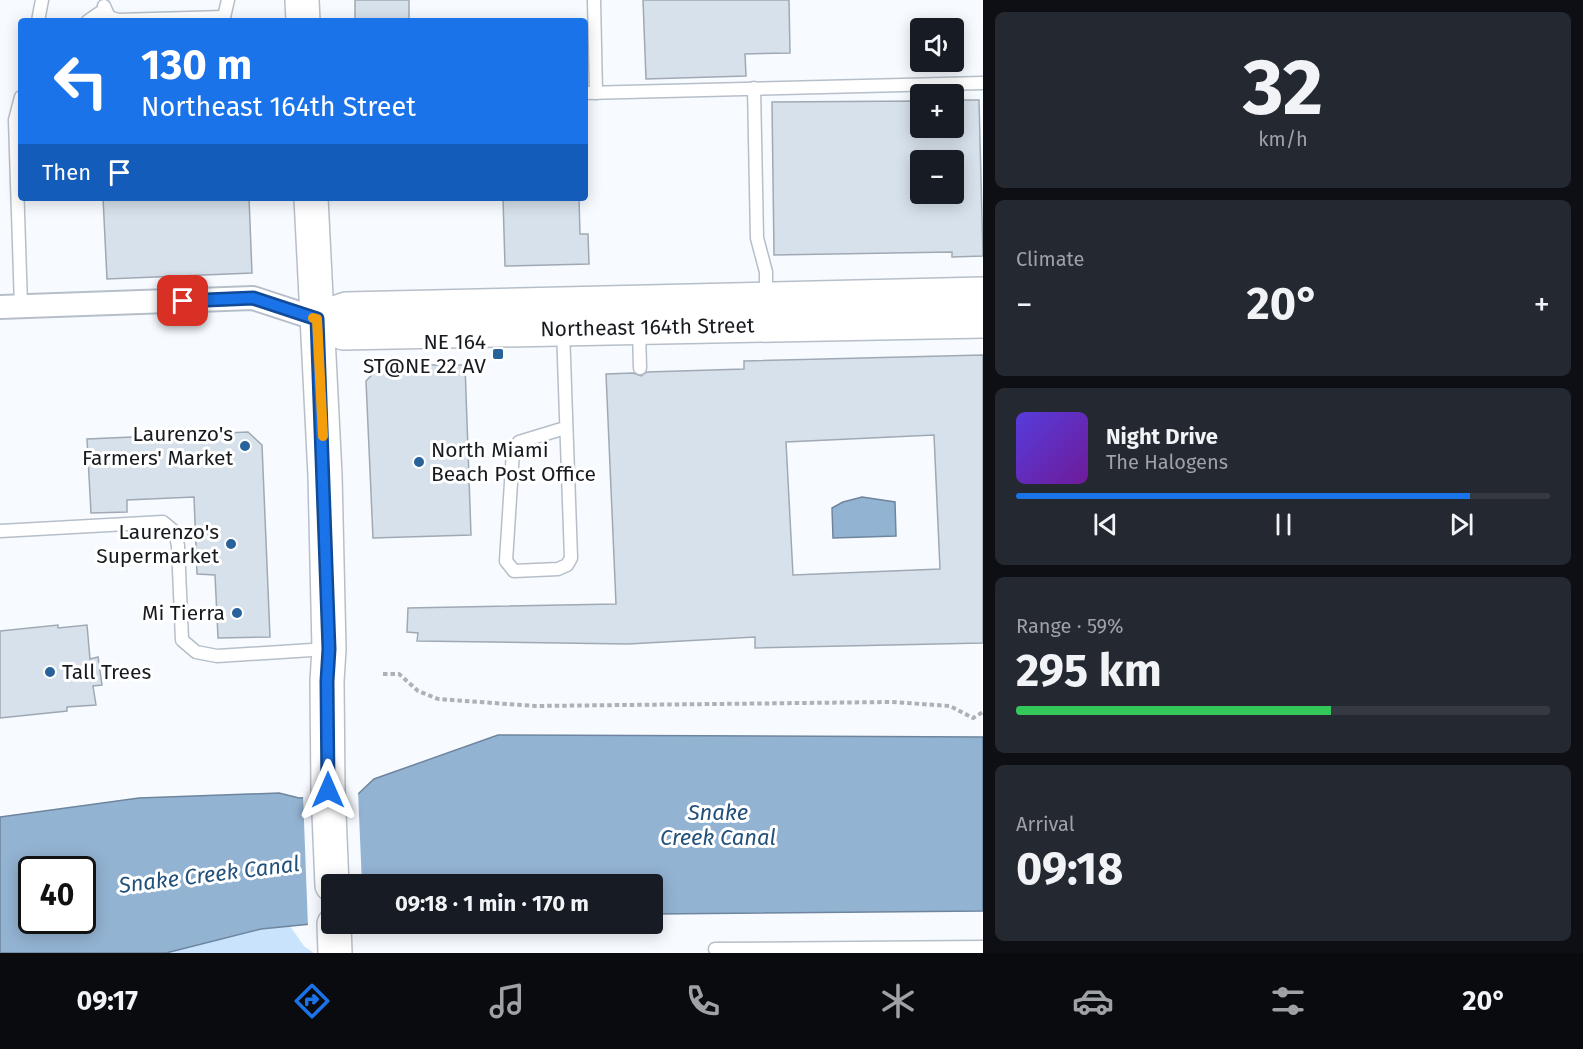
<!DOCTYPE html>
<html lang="en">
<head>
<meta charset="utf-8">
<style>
  :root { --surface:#171b24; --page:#242831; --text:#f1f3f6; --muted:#9ea1a6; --line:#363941; --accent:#1a73e8 }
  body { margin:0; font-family:"Fira Sans",sans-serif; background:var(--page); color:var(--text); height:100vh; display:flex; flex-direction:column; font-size:22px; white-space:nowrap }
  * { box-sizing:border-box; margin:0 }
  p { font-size:20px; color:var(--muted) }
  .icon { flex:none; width:33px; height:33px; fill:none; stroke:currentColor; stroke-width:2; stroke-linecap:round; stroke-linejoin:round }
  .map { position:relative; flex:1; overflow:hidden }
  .side { display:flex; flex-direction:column; gap:12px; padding:12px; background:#0d0f14; width:600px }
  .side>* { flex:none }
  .top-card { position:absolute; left:18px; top:18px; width:570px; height:183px; border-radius:6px; box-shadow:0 3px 15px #0003; background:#1a73e8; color:#fff; overflow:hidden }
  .fabs { position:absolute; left:910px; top:18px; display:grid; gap:12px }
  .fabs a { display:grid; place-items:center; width:54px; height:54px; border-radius:6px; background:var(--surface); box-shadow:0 3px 15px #0003; font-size:30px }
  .speed { position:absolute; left:18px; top:856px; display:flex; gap:12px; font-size:30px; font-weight:700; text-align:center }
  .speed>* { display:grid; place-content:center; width:78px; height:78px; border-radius:50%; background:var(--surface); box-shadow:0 3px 15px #0003; line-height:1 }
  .speed .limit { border:3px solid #111; border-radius:9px; background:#fff; color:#111 }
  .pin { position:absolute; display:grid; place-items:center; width:51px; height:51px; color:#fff; margin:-26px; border-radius:12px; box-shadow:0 3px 9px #0006 }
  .me { position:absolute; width:66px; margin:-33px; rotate:0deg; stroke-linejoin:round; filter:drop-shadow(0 0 4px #0008) }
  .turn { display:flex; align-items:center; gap:21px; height:126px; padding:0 24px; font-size:27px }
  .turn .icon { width:78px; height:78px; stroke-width:2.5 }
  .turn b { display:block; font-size:42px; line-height:51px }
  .then { display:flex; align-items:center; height:57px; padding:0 24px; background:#0003; gap:12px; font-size:22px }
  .big { font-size:45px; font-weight:700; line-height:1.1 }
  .side .widget { flex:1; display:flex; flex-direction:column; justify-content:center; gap:9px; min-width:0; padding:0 21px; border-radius:9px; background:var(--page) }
  .side .dial { align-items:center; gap:0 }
  .dial b { font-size:78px; line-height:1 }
  .song { display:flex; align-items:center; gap:18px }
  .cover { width:72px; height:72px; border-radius:9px; background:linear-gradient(135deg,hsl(250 70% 55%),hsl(280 70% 35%)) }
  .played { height:6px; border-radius:3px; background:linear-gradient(90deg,var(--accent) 85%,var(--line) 85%) }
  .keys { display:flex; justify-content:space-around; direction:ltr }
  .heat { display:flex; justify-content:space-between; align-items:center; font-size:33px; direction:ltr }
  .charge { height:9px; border-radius:4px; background:linear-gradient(90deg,#34c759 59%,var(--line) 0) }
  .trip { position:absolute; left:321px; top:874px; width:342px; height:60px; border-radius:6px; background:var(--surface); box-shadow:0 3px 15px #0003; font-weight:700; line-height:60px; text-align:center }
  .tabs { display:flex; height:96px; justify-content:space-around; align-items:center; background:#090b0e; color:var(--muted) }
  .tabs .icon { width:42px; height:42px }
  .tabs .current { color:var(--accent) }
  .tabs b { font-size:27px; color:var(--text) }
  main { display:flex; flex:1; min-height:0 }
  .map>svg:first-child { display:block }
</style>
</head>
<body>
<main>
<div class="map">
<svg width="983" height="953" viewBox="0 0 983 953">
  <rect width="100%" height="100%" fill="#f7fbff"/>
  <polygon fill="#cae3fd" points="290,926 304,946 314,953 166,953 261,929"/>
  <g fill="#93b3d3" stroke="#6e859d" stroke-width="1.5" fill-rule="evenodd">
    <polygon points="862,497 895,502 896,536 833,538 832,508 843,502"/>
    <path d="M498 735 983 737V911L653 914 652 885H332L331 922 261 929 166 953H0V817L139 798 279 793 299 798 357 795 374 779ZM32 870H82V921H32Z"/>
  </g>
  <polygon fill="#f7fbff" points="358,791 362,885 332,885 332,925 308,927 303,795"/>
  <g fill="#d7e1eb" stroke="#a0a9b3" stroke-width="1.5" fill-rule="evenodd">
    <rect x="355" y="0" width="54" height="21"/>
    <polygon points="643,0 789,0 790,53 745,54 746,76 646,79"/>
    <path d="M954 100H979L983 256 952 257V252L774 255 772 102 921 101V128H954ZM921 160H954V194H921Z"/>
    <polygon points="103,198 249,198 252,273 107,279"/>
    <polygon points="503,198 579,198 580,234 588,234 589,264 505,266"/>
    <path d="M983 355V643L755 648V637L628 644 417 641 418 633 407 632 408 608 616 604 606 374 633 373 641 376 647 372 744 369V361ZM934 435 940 569 793 575 786 442Z"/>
    <polygon points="381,365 465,365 471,535 373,538 366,381"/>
    <polygon points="248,432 262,445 270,637 218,638 215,575 197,574 194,497 127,500 127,512 91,513 87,439"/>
    <polygon points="58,625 58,628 87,625 90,659 98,657 102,685 93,686 96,705 67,707 67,711 0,718 0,631"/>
  </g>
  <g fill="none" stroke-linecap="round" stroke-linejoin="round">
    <g stroke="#b6bfc9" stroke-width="15">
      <g id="lane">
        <polyline points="594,0 596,93"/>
        <polyline points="104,6 109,17 118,20 224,17 224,21"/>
        <polyline points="224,17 228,0"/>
        <polyline points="38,21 42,0"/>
        <polyline points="88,21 104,10"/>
        <polyline points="754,88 757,238 766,272 766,299"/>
        <polyline points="585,93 983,83"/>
        <polyline points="21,97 15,120 21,306"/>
        <polyline points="563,330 571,558 567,565 558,569 514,571 506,561 513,451 519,442 565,428"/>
        <polyline points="639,330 640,368"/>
        <polyline points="0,531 163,522 175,532 178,546 182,640 196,652 217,656 327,649"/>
        <polyline points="715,949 983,947"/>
      </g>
    </g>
    <g stroke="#b6bfc9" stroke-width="26">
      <polyline id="street" points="0,307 253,298 317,319"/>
    </g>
    <g stroke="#b6bfc9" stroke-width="36">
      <g id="secondary">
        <polyline points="302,0 303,21"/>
        <polyline points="311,198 325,475 329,649 327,681 328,790 332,885"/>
        <path id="s1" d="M317 319 343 333 983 321"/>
        <polyline points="317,319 346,309 983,294"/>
        <polyline points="334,924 335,953"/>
      </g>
    </g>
    <polyline stroke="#aeb2b6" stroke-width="4" stroke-dasharray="4.5 3" stroke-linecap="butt" points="383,674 399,674 418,691 438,699 535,706 892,702 950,706 973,718 983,712"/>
    <use href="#lane" stroke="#fff" stroke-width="12"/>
    <use href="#street" stroke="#fff" stroke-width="22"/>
    <use href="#secondary" stroke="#fff" stroke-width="33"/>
  </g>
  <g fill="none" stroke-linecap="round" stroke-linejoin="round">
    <g stroke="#114b97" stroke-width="15">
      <polyline id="route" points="183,301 253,298 317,319 329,649 327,681 328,790"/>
    </g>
    <use href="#route" stroke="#1a73e8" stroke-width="10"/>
    <polyline stroke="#f59e0b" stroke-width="10" points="313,318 317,319 323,436"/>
  </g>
  <g fill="#27639a" stroke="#fff" stroke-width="2">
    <rect x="492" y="348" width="12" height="12" rx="3"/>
    <circle cx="245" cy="446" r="6"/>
    <circle cx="419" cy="462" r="6"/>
    <circle cx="231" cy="544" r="6"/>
    <circle cx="237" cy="613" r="6"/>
    <circle cx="50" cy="672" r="6"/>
  </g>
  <g text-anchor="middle" stroke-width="6" stroke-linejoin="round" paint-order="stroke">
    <g font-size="21" fill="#171a1e" stroke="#fff">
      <text dy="7" stroke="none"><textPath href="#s1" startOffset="334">Northeast 164th Street</textPath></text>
    </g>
    <g font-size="21" fill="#171a1e" stroke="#fff" text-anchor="end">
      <text x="486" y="349">NE 164<tspan x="486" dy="24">ST@NE 22 AV</tspan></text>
      <text x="233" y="441">Laurenzo's<tspan x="233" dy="24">Farmers' Market</tspan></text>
      <text x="431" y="457" text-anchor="start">North Miami<tspan x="431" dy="24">Beach Post Office</tspan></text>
      <text x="219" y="539">Laurenzo's<tspan x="219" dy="24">Supermarket</tspan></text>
      <text x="225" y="620">Mi Tierra</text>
      <text x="62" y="679" text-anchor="start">Tall Trees</text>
    </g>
    <g font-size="22" font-style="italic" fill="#22517c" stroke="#fff">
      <text x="718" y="820">Snake<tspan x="718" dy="25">Creek Canal</tspan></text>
      <text transform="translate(209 874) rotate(-7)" y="8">Snake Creek Canal</text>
    </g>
  </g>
</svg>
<div class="fabs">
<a><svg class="icon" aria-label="sound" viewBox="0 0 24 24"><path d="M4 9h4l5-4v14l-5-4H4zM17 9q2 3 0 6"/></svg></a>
<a>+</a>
<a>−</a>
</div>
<div class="speed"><div class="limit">40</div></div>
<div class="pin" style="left:183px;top:301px;background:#d93025"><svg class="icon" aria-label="arrive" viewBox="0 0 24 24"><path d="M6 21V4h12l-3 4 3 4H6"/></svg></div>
<svg class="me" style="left:328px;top:790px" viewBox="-20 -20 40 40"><path d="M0-17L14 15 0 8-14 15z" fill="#1a73e8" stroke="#fff" stroke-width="4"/></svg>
<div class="trip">09:18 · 1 min · 170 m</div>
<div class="top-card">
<div class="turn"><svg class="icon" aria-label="left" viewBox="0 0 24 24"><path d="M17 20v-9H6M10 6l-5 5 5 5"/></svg><div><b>130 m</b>Northeast 164th Street</div></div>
<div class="then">Then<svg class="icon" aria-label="arrive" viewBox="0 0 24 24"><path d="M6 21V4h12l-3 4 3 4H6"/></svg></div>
</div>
</div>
<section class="side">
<div class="widget dial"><b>32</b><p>km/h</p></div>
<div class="widget"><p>Climate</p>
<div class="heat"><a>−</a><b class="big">20°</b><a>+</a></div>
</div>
<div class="widget">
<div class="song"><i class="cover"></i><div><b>Night Drive</b><p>The Halogens</p></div></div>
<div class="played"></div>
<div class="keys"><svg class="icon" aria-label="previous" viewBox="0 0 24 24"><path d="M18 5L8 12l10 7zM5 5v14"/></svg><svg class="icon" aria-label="pause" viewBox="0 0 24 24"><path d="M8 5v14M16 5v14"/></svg><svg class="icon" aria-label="next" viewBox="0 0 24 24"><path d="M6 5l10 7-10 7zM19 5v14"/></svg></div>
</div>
<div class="widget"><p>Range · 59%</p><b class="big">295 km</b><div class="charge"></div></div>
<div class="widget"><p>Arrival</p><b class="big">09:18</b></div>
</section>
</main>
<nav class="tabs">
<b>09:17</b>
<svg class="icon current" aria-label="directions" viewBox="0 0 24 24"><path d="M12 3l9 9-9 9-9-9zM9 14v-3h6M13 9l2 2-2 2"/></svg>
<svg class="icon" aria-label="music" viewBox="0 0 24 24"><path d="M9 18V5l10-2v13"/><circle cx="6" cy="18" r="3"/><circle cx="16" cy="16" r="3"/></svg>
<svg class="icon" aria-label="phone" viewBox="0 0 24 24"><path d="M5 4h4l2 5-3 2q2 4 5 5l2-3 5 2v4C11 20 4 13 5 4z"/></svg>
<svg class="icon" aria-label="climate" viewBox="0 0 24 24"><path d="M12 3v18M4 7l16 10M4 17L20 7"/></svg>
<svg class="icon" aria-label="car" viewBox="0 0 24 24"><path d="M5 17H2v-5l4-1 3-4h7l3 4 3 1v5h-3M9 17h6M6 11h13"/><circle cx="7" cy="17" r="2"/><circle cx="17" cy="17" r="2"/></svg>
<svg class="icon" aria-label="filters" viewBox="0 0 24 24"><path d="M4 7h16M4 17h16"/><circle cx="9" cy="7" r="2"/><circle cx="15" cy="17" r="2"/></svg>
<b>20°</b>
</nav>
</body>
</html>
